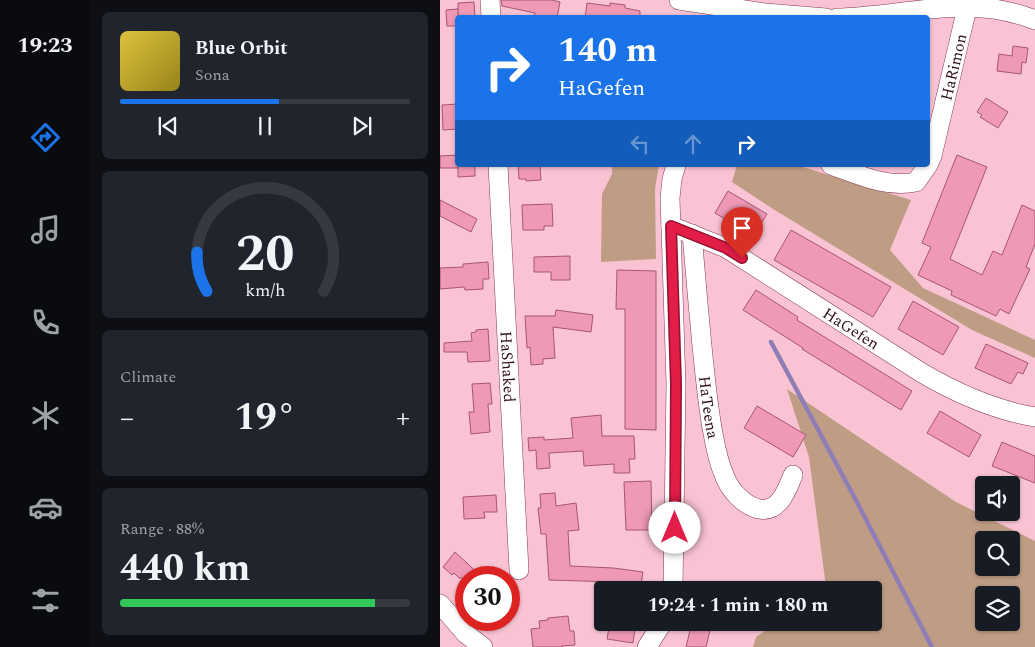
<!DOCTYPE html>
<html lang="en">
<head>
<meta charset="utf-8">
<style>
  :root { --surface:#171b24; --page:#20242c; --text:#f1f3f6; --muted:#9ea1a6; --line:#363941; --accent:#1a73e8 }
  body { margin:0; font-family:Spectral,serif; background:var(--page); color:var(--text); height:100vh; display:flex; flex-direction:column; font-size:19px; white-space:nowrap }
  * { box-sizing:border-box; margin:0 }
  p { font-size:16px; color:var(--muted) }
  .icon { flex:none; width:28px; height:28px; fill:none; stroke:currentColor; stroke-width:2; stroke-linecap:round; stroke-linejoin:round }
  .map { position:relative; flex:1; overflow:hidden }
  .drawer { display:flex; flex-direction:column; gap:12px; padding:12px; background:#0d0f14; width:350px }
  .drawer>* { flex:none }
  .hud { position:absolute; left:15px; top:15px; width:475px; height:152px; border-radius:5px; box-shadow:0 1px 4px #0004; background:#1a73e8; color:#fff; overflow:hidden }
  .fabs { position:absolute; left:535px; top:476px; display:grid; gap:10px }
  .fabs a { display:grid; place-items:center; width:45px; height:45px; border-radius:5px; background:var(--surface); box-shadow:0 1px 4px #0004; font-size:25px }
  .speed { position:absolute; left:15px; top:566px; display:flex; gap:10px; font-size:25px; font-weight:700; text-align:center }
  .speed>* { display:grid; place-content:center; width:65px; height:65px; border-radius:50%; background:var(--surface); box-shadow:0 1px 4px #0004; line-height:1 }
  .speed .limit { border:8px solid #d22; background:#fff; color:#111 }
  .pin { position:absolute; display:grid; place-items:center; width:42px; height:42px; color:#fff; margin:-51px -21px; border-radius:50% 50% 50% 0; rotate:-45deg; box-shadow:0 0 5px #0007 }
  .pin .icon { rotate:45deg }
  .me { position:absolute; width:55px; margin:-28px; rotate:0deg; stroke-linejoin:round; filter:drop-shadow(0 0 4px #0008) }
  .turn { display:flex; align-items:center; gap:18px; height:105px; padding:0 20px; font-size:22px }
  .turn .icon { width:65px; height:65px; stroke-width:2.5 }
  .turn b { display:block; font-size:35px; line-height:42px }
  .lanes { display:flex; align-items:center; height:48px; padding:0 20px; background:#0003; justify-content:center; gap:25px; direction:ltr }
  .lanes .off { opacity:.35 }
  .big { font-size:38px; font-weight:700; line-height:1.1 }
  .drawer .tile { flex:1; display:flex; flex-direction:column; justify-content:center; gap:8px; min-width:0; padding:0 18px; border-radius:8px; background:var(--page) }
  .drawer .dial { align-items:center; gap:0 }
  .dial svg { height:130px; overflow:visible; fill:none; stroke:var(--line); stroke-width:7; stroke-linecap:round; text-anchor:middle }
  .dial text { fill:var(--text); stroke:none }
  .song { display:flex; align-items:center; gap:15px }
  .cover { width:60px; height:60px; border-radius:8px; background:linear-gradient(135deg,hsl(50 70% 55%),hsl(50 70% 35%)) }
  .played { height:5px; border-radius:2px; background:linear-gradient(90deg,var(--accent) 55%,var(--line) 55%) }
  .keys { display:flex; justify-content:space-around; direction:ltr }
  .heat { display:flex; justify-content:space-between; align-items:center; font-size:28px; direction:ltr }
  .charge { height:8px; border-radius:4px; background:linear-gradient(90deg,#34c759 88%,var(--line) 0) }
  .trip { position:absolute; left:154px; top:581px; width:288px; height:50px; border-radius:5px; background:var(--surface); box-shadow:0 1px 4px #0004; font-weight:700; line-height:50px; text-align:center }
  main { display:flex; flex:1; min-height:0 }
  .tab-bar { display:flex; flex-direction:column; width:90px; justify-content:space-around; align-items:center; background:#090b0e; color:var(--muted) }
  .tab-bar .icon { width:35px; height:35px }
  .tab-bar .current { color:var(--accent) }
  .tab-bar b { font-size:22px; color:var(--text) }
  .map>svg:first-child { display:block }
</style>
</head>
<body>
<main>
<nav class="tab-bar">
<b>19:23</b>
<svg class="icon current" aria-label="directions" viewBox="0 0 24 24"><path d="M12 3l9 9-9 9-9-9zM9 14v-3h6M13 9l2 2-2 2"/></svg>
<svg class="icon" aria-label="music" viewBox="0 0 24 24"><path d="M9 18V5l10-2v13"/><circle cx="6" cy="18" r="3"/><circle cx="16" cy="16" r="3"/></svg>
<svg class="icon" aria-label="phone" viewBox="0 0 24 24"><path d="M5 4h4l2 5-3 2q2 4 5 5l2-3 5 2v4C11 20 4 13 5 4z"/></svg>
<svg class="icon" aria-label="climate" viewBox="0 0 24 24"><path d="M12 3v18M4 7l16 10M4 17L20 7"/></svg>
<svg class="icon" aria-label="car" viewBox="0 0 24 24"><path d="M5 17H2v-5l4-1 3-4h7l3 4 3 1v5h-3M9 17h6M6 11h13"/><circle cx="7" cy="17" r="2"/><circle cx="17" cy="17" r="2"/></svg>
<svg class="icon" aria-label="filters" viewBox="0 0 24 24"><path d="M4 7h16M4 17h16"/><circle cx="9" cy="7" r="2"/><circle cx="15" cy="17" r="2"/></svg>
</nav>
<section class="drawer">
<div class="tile">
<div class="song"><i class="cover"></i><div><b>Blue Orbit</b><p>Sona</p></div></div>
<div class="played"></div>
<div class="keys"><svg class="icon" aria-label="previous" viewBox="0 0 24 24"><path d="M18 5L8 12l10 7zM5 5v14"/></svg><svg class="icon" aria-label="pause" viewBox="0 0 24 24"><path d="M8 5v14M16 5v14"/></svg><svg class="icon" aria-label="next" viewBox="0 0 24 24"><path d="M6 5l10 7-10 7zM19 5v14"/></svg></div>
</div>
<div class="tile dial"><svg viewBox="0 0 100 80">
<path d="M14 69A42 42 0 1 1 86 69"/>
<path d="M14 69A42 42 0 0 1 8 45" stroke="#1a73e8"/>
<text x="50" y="56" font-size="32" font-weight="700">20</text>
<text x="50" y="72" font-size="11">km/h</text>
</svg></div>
<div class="tile"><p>Climate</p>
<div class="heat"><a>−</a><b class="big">19°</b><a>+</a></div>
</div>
<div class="tile"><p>Range · 88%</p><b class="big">440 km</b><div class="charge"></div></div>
</section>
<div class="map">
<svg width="595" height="647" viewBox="0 0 595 647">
  <rect width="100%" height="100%" fill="#f9c3d3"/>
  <g fill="#bf9d85" fill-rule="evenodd">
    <polygon points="172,165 219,165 215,189 216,259 161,262 162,194 172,174"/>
    <polygon points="297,165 356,165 471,200 450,250 483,288 595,340 595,358 532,330 333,209 292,182"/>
    <path d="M347 389 516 502 595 541V647H313L316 637 336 623 432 622V590H382L386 587 369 457ZM544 540H571V568H544ZM544 595H571V622H544Z"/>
  </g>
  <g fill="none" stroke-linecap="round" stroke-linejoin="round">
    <polyline stroke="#8f7eb5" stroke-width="4.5" points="331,342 419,506 492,647"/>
  </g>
  <g fill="#ef99b6" stroke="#a55673">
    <polygon points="61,0 112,0 120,2 117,18 94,18 95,13 62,6"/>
    <polygon points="34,2 35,18 18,18 18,3"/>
    <polygon points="147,3 170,6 170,3 185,5 185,8 200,11 200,18 145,18"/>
    <polygon points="18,9 18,26 7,26 6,10"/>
    <polygon points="573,46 588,48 586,63 582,62 581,74 557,71 559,54 572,56"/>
    <polygon points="546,98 568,112 558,128 540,117 542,115 537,112"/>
    <polygon points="18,104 18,129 3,130 2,105"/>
    <polygon points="18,155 18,165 35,165 35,176 18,177 18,165 18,168 0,168 0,156"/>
    <polygon points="517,155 547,167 510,259 542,275 553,251 562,255 582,205 595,211 595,244 586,267 590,269 569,314 560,309 556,316 511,295 512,291 478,275 491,247 482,243"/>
    <polygon points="78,165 100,165 101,180 86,181 86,179 79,179"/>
    <polygon points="288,191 327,214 313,236 275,213"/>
    <polygon points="0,200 37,219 31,232 0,216"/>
    <polygon points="112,204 113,226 104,226 104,230 83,230 82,205"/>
    <polygon points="351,230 451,287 433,317 334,260"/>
    <polygon points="130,256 130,280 111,280 111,272 94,272 94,257"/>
    <polygon points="48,262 49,279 43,279 43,289 25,290 24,287 0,289 0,268 23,267 23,264"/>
    <polygon points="177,270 216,271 216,430 185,429 185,309 176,309"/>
    <polygon points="316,290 358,317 357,320 472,391 461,410 362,349 363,348 303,310"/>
    <polygon points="473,301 519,327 503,355 458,329"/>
    <polygon points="116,310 153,315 151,332 113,327 115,358 103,359 103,364 91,365 90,347 87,348 85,316 115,316"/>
    <polygon points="48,329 50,361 28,362 27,352 4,352 4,343 32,341 31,333 36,332 36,330"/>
    <polygon points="546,344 588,363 583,374 578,372 571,384 535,368"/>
    <polygon points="50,383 52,404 48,404 50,432 31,434 29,412 34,412 32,384"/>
    <polygon points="317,406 366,435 353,457 304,428"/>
    <polygon points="500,411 541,435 529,457 487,433"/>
    <polygon points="161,415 162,436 194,436 195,459 189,459 190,473 174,473 174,464 144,466 143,451 109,453 110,468 97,469 96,450 89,451 88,438 104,437 104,440 133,438 131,418"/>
    <polygon points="562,442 595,456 595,483 552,466"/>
    <polygon points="211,481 212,530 186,530 184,482"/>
    <polygon points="115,493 116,506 136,503 139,530 128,531 130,566 173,568 203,572 200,590 174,590 175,582 109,580 106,534 101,534 98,508 101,508 100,494"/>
    <polygon points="56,495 57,512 44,512 45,518 24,519 23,497"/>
    <polygon points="15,552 43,578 19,578 14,573 12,575 3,567"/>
    <polygon points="128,616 130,631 134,631 135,645 122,646 122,647 93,647 91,629 100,628 99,621 108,620 108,618"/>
    <polygon points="170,622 196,622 193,643 167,639"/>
    <polygon points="252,622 272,622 266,647 246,647"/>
  </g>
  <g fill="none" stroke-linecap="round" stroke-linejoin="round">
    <g stroke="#843956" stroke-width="20">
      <g id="minor">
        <polyline points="50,0 51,18"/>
        <polyline points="239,0 325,13 386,18"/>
        <path d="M397 18C449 17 502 2 554 9 568 11 582 15 595 20"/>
        <path id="s1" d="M58 165 79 570"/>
        <path id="s2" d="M391 165C419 175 446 188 476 182L488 165 492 156 527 8"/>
        <path id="s3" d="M231 226 286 248 482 373C518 394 554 410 595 417"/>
        <path id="s4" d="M252 234C254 257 256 280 258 303 262 345 265 386 272 428 275 443 277 458 283 472 288 488 302 505 319 509 339 513 347 490 353 475"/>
        <polyline points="233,590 236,384 230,198 232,179 236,165"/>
        <polyline points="0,604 26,634 43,647"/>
        <polyline points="207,647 223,622"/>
      </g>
    </g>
    <use href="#minor" stroke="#fff" stroke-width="19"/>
  </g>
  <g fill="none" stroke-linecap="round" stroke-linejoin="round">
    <g stroke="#92132f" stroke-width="12">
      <polyline id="route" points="235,528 236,384 231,226 286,248 302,258"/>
    </g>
    <use href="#route" stroke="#e11d48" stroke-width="9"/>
  </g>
  <g text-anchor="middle" stroke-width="4" stroke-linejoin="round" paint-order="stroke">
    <g font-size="16" fill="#30101c" stroke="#f9c3d3">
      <text dy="6" stroke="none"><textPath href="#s2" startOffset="210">HaRimon</textPath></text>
      <text dy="6" stroke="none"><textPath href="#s3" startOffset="208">HaGefen</textPath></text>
      <text dy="6" stroke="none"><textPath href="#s1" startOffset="202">HaShaked</textPath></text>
      <text dy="6" stroke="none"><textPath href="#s4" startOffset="174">HaTeena</textPath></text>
    </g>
  </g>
</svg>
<div class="fabs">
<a><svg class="icon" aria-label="sound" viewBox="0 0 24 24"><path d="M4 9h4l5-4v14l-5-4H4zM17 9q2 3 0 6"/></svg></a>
<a><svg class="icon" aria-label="search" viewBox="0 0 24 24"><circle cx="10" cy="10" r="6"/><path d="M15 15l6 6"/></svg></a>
<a><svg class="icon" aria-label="layers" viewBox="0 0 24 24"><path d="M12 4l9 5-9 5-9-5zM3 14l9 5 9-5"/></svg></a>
</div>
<div class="speed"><div class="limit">30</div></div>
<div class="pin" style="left:302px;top:258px;background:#d93025"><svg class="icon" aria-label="arrive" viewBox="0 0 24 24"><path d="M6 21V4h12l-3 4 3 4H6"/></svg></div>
<svg class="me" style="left:235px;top:528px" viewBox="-20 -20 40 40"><circle r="19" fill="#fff"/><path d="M0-13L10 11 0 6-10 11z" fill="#e11d48"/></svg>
<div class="trip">19:24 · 1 min · 180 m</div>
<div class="hud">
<div class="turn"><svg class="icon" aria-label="right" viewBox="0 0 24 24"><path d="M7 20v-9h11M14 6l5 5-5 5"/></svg><div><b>140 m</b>HaGefen</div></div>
<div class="lanes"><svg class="icon off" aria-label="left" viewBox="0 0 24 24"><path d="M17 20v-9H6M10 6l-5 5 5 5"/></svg><svg class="icon off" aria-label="ahead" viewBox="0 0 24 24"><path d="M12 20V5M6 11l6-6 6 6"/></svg><svg class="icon" aria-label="right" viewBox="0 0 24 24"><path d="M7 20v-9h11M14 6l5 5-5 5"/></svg></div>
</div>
</div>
</main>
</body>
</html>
